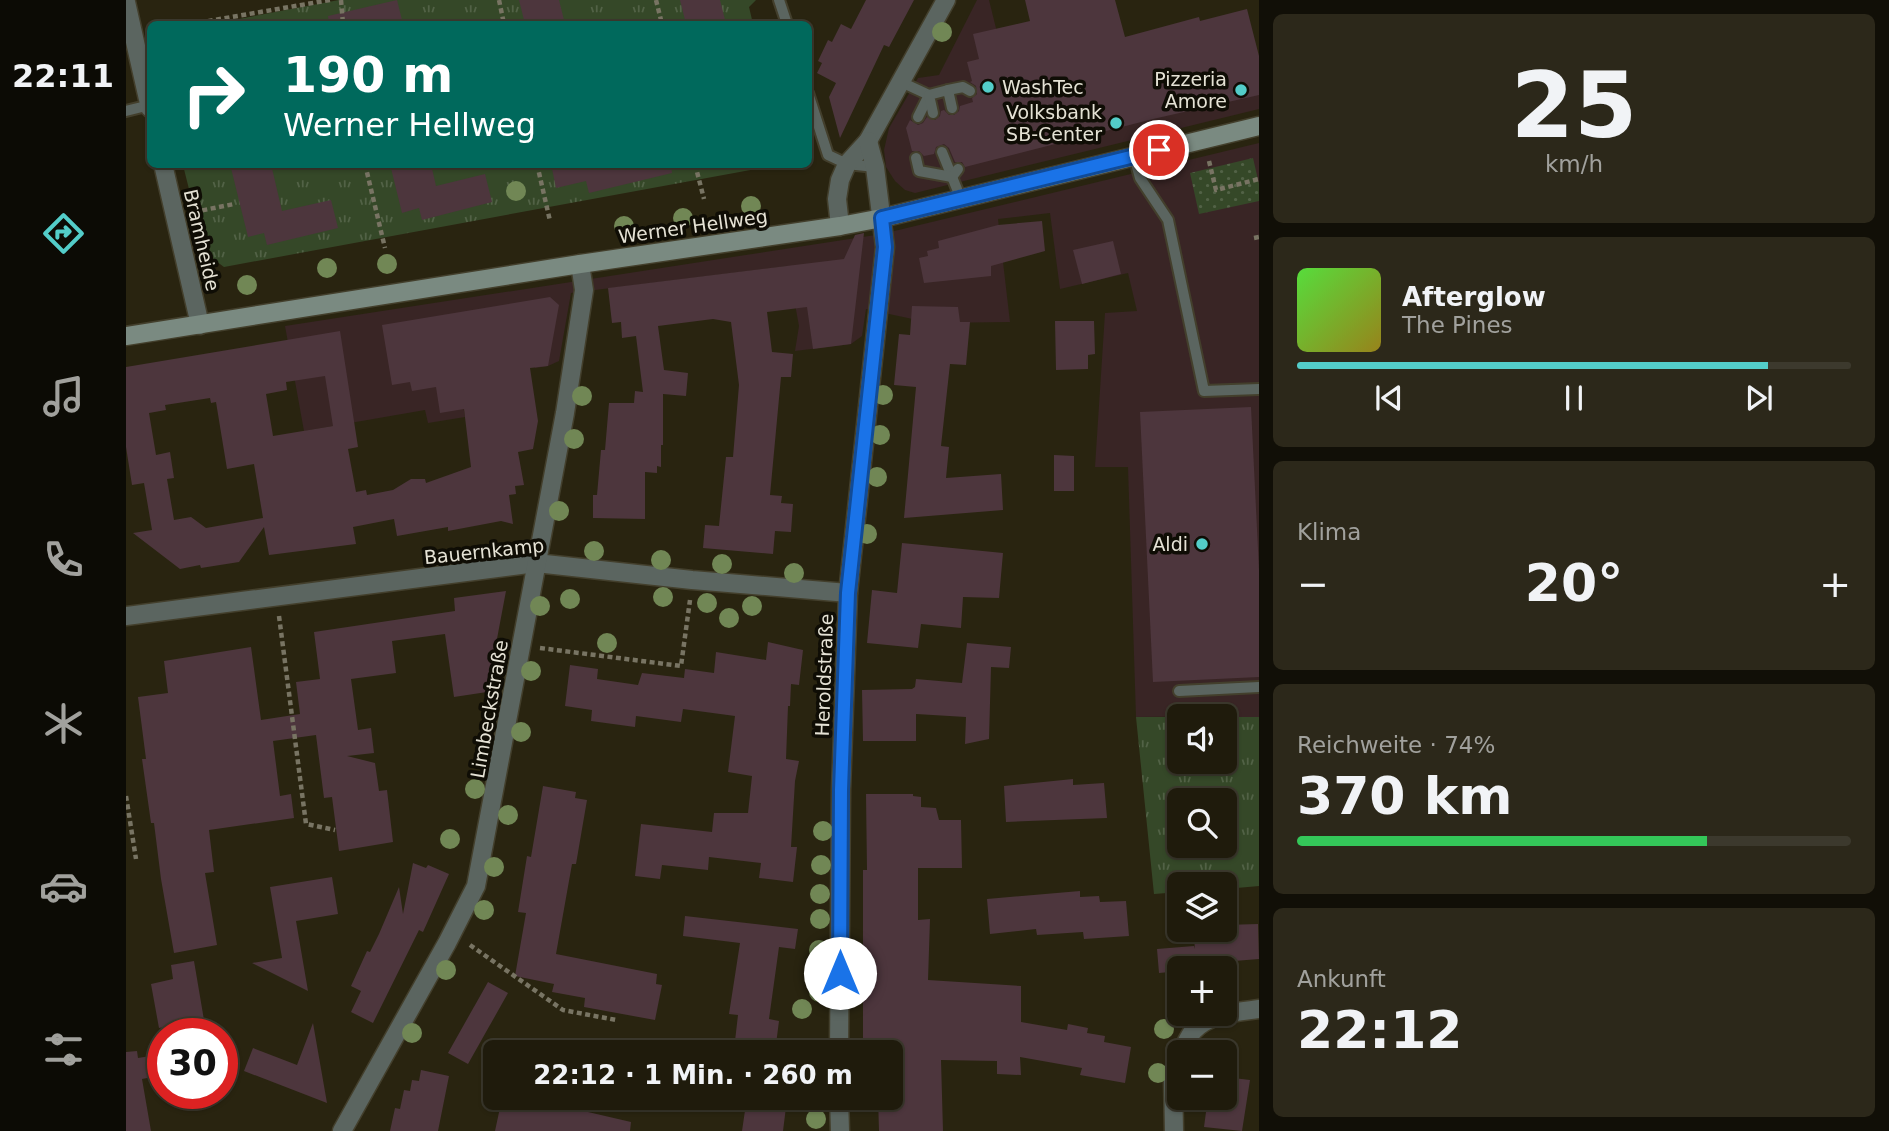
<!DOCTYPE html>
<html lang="de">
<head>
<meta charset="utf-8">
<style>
  :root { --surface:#1f1b0c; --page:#2c281a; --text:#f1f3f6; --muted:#a1a19d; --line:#3c392d; --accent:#53cdc9 }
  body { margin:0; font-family:"DejaVu Sans",sans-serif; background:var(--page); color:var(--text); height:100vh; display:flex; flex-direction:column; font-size:26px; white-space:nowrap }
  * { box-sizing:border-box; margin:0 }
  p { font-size:23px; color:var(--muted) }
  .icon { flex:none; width:38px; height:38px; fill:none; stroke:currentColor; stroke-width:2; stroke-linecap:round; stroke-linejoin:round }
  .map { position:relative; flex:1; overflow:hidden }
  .panel { display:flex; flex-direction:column; gap:14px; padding:14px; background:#110f07; width:630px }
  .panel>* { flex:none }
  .hud { position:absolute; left:21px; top:21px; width:665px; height:147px; border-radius:10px; box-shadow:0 2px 5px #0004,0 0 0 2px var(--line); background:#00695c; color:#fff; overflow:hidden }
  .tools { position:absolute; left:1041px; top:704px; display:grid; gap:14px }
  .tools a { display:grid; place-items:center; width:70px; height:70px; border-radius:10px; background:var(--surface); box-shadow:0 2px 5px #0004,0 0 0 2px var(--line); font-size:35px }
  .speed { position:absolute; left:21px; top:1018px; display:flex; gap:14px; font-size:35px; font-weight:700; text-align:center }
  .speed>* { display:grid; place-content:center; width:91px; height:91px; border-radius:50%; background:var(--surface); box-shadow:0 2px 5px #0004,0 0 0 2px var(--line); line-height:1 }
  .speed .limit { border:10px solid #d22; background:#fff; color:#111 }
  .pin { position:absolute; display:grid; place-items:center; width:60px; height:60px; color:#fff; margin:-30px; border:4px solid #fff; border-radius:50%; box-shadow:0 2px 7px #0007 }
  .me { position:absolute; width:77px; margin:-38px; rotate:0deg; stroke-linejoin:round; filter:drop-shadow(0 0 5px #0008) }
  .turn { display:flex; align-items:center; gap:24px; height:147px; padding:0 21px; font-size:32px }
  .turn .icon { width:91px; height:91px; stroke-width:2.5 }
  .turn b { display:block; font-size:49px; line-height:60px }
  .big { font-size:52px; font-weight:600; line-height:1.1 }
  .panel .card { flex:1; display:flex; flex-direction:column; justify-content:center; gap:10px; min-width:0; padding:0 24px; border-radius:10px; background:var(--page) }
  .panel .dial { align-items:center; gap:0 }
  .dial b { font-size:91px; line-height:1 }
  .song { display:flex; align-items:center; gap:21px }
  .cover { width:84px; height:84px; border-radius:10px; background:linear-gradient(135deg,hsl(110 70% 55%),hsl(50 70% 35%)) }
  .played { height:7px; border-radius:4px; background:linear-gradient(90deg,var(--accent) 85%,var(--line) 85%) }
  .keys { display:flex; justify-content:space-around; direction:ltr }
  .heat { display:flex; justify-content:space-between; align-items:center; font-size:38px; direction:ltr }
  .charge { height:10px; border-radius:5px; background:linear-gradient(90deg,#34c759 74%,var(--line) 0) }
  .trip { position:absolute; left:357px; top:1040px; width:420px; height:70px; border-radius:10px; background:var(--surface); box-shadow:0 2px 5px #0004,0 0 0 2px var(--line); font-weight:600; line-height:70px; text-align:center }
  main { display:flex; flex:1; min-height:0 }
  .tab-bar { display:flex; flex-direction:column; width:126px; justify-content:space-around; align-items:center; background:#0c0b05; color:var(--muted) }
  .tab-bar .icon { width:49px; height:49px }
  .tab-bar .active { color:var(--accent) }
  .tab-bar b { font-size:32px; color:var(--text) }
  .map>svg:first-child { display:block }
</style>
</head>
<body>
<main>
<nav class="tab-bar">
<b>22:11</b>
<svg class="icon active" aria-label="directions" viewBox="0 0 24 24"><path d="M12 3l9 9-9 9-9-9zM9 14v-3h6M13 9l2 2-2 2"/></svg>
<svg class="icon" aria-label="music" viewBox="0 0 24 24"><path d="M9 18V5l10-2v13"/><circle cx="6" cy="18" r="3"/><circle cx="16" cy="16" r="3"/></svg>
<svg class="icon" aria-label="phone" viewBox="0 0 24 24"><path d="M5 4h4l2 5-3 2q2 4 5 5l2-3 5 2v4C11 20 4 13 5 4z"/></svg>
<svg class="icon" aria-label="climate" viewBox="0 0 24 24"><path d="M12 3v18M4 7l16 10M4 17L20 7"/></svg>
<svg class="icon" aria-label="car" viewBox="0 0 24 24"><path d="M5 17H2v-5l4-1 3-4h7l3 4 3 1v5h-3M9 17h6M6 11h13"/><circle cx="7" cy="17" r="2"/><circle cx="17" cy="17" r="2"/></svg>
<svg class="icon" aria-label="filters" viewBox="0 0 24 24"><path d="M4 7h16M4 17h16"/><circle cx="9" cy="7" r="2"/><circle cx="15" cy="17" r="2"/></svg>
</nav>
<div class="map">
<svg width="1133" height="1131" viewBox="0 0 1133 1131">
  <defs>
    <pattern id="grass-tufts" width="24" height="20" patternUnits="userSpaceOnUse" patternTransform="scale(1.75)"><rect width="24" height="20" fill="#354828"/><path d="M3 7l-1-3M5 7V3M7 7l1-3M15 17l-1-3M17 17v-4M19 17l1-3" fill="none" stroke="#526246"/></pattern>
    <pattern id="park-dots" width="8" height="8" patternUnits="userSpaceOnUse" patternTransform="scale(1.75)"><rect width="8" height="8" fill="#354828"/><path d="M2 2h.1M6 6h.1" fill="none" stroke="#526246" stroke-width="1.8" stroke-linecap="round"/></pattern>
  </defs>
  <rect width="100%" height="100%" fill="#292410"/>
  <g fill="#392525">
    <polygon points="851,0 863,0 889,105 1133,70 1133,109 789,193 779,190 769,181 760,167 758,150 763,128 792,78 813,75"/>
    <polygon points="1133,143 1133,718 1099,718 1099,716 1010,717 1002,467 969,467 979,313 1011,311 1002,273 934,289 924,213 872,219 884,322 805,323 740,309 736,336 725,344 669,351 673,326 662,266 445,293 433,361 422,366 409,368 408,364 332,376 339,417 302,423 299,410 178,431 159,326 756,234"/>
  </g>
  <g fill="url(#grass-tufts)" fill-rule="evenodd">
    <polygon points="213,0 630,0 623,7 627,24 86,24"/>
    <polygon points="57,165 651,165 98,267 79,253"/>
    <path d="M1010 717H1053L1054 761H1099V717H1133V886L1099 889V884H1054L1053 892 1028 894ZM1054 800H1099V845H1054Z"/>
  </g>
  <polygon fill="url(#park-dots)" points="1127,158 1133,184 1133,201 1073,214 1064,173"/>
  <g fill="#4d363d" fill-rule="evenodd">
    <polygon points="271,0 277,24 203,24 202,16"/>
    <polygon points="393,0 433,0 439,24 399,24"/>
    <polygon points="554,0 594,0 600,24 560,24"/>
    <polygon points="740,0 788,0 763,47 758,45 714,138 703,97 710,83 691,73 696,63 692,61 702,40 706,42 715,24 725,29"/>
    <polygon points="899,0 989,0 999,37 1073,17 1074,21 1121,9 1133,56 1133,95 1027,119 839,167 836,162 829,162 823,148 818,144 810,147 808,154 798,156 793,151 786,151 780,128 784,120 792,125 797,123 801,117 809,120 814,116 815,111 818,110 823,115 828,115 833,111 834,106 847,102 846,98 851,94 850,86 844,82 846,81 841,62 853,59 847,34 904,21"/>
    <polygon points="104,164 145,164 156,211 205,200 212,228 141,245 138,233 122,237"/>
    <polygon points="264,164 305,164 310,186 359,174 366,202 296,220 293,208 276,213"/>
    <polygon points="425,164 545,164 546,173 463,193 460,181 430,188"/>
    <polygon points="916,221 919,251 865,266 865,276 798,283 793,258 802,256 801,251 813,248 812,241 872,225"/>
    <polygon points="738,233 725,344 687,349 681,307 641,312 646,352 667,354 665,377 655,377 644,495 656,496 655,503 667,504 665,532 649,531 647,554 577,548 579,525 593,526 600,457 607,457 613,385 605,322 587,319 532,326 538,370 562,373 560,396 537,394 537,445 535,445 535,467 531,466 531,473 519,472 519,519 467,518 467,495 471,495 475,450 479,450 483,403 508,403 509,391 517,392 510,336 496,338 495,322 486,323 482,288 718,259 729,235"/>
    <polygon points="987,241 995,274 956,284 947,250"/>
    <path d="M424 297 433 305 422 366 404 368 412 421 407 449 392 452 398 485 389 486 390 494 383 495 387 524 375 521 322 531V527L271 536 268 519 227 527 230 544 143 555 138 527 113 562 75 568 74 565 54 569 7 533 26 530 18 483 6 485 0 447V367L214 331 232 447 222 449 230 492 240 490 241 495 267 490 285 479H299L300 483 345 467 338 409 314 413 310 387 286 391 284 382 266 385 256 325ZM199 376 207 426 147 436 140 394 161 390 160 382ZM84 398 85 403 90 402 101 469 128 464 137 518 80 528 65 517 48 520 41 479 48 478 44 452 30 455 23 413 40 410 39 405Z"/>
    <polygon points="786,306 832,307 834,322 844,322 840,365 824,364 815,446 823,447 820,478 875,474 877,510 778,518 790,387 768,385 773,334 784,335"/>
    <polygon points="929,321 968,321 969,354 962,355 962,369 930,370"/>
    <polygon points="1125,407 1133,570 1133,677 1027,682 1014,412"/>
    <polygon points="928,455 948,456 948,491 928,491"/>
    <polygon points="776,543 877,553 873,598 837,597 835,628 795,624 792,648 741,643 746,590 771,593"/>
    <polygon points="380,591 361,692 328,697 319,634 266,641 270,673 225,679 232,730 245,728 248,753 221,756 249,763 253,791 261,790 267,842 213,851 206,797 198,798 190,735 147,741 154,796 165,794 168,818 83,830 88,872 79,873 91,945 48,953 35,879 28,823 25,823 16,759 20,759 12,697 42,693 38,661 125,647 135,720 174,714 170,682 194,679 188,632 329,611 328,598"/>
    <polygon points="642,642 677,650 673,685 665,684 664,706 662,706 660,759 673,761 669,781 665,847 671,847 667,882 633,878 635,863 583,857 582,870 536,865 534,879 509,876 515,824 586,832 588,813 622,813 626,776 602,772 609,716 557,709 555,722 510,716 509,727 465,721 466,710 439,706 444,665 472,669 471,679 512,685 516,673 558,678 559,669 588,673 590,652 640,660"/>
    <polygon points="841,643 885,647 883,668 865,667 863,739 839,744 840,717 790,714 790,741 737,741 736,690 786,689 789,687 790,679 836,683"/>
    <polygon points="947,779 947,785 978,783 981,818 880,822 878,786"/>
    <polygon points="417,786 450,792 449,798 461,800 450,864 446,864 430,954 531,974 530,984 536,985 529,1020 458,1007 459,998 426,992 428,984 389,976 400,913 392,912 401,856 405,857"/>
    <polygon points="740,794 787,794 787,796 795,797 795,807 810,808 813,820 835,820 836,868 792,868 792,920 804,919 802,980 895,986 895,1022 941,1030 942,1024 962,1028 961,1033 979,1036 978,1042 1005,1047 999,1083 954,1075 956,1068 894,1057 895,1075 871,1074 871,1061 815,1060 817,1131 753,1131 752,1097 765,1097 765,1052 737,1052 737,870 741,870"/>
    <polygon points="287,863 300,868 302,865 323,874 297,932 293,930 247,1023 225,1012 235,991 225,986 241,951 244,952 253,934 273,887 277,914"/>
    <polygon points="206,877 212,914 170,921 182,991 126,963 156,958 144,887"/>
    <polygon points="954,891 954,897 973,896 974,902 1000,901 1003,936 958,939 957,932 911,935 910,929 864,934 861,899"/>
    <polygon points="559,916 672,929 669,949 653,947 643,1019 653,1021 649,1052 613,1052 615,1042 609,1041 612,1015 603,1014 614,943 557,936"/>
    <polygon points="1132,924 1133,959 1071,964 1071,968 1054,968 1054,971 1033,973 1031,949 1068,946 1069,949 1067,929 1099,929 1099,925"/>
    <polygon points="68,961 78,1020 33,1028 25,984 47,979 45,965"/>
    <polygon points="362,982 382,993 342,1064 322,1053"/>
    <polygon points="187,1023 201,1103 118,1071 127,1048 171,1065"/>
    <polygon points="11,1051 12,1058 37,1054 37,1075 16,1079 25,1131 0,1131 0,1052"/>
    <polygon points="295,1070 323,1076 312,1131 264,1131 269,1108 274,1109 278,1090 284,1091 286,1080 293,1081"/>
    <polygon points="1099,1077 1124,1080 1116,1131 1078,1127 1082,1097 1099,1097"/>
    <polygon points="621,1097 652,1097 651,1105 660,1107 657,1131 616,1131"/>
    <polygon points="391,1100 424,1107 426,1100 463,1108 462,1112 505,1122 504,1131 369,1131 375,1103 389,1106"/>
  </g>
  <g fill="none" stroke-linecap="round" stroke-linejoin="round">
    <g stroke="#433f2c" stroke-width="14">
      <g id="lane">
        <polyline points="653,0 661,24"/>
        <polyline points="775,82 803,95 792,117"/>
        <polyline points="822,90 837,87 844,91"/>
        <polyline points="682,93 702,155 721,164 749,167"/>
        <polyline points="0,111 24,105"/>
        <polyline points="807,113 803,95 822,90 826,108"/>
        <polyline points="816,152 835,199"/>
        <polyline points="1008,156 1014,178 1042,220 1078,391 1133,389"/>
        <polyline points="790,158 793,171 826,177 832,169"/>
        <polyline points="1053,691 1133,687"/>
      </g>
    </g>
    <g stroke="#433f2c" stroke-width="21">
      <g id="street">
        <polyline points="0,2 24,108"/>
        <polyline points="37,164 74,325"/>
        <polyline points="714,226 711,199 714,180 721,164 742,141 820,0"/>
        <polyline points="0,616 410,563 566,580 722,593"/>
        <polyline points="713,1052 715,790 722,593 759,247 749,167 742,141"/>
        <path d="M1056 1052C1059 1045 1063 1037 1067 1031 1084 1013 1111 1012 1133 1009"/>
        <polyline points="713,1097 714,1131"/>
        <polyline points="216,1131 321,943 350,886 439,413 458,290 454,264"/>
        <polyline points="1048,1131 1047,1077 1054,1058"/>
      </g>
    </g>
    <g stroke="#433f2c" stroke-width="21">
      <polyline id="secondary" points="0,336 454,264 714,226 756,218 1133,126"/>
    </g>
    <g stroke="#787463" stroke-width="4.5" stroke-dasharray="5 3.5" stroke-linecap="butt">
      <polyline points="215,0 217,24"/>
      <polyline points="373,0 378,24"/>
      <polyline points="530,0 536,24"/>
      <polyline points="65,24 204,0"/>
      <polyline points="1083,161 1090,190 1133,179"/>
      <polyline points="239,164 259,248"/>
      <polyline points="411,164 424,221"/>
      <polyline points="569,164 578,199"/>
      <polyline points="68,212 108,204"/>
      <polyline points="1128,238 1133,237"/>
      <polyline points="153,616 180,824 209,830"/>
      <polyline points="414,648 555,666 564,600"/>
      <polyline points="0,796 10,859"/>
      <polyline points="344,945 437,1010 490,1020"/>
    </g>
    <use href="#lane" stroke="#5b6560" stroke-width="10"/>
    <use href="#street" stroke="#5b6560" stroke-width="18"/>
    <use href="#secondary" stroke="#7a8a81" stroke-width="18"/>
  </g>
  <g fill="#718755">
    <circle cx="816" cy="32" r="10"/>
    <circle cx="390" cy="191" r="10"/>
    <circle cx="625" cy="206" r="10"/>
    <circle cx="557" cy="218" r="10"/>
    <circle cx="498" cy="226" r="10"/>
    <circle cx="261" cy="264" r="10"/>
    <circle cx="201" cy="268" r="10"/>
    <circle cx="121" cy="285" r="10"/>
    <circle cx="757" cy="395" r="10"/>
    <circle cx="456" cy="396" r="10"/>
    <circle cx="754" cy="435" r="10"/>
    <circle cx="448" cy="439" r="10"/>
    <circle cx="751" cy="477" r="10"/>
    <circle cx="433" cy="511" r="10"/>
    <circle cx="741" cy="534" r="10"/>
    <circle cx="468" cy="551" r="10"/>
    <circle cx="535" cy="560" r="10"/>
    <circle cx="596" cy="564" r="10"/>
    <circle cx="668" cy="573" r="10"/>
    <circle cx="537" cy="597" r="10"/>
    <circle cx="444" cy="599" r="10"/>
    <circle cx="581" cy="603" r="10"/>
    <circle cx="414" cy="606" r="10"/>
    <circle cx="626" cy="606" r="10"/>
    <circle cx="603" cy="618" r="10"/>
    <circle cx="481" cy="643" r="10"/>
    <circle cx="405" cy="671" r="10"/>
    <circle cx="395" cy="732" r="10"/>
    <circle cx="349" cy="789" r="10"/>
    <circle cx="382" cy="815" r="10"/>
    <circle cx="697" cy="831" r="10"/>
    <circle cx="324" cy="839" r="10"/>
    <circle cx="695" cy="865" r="10"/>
    <circle cx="368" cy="867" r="10"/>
    <circle cx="694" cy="894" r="10"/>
    <circle cx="358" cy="910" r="10"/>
    <circle cx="694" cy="919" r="10"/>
    <circle cx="693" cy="950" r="10"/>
    <circle cx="320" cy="970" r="10"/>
    <circle cx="693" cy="992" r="10"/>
    <circle cx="676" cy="1009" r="10"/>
    <circle cx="1038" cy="1029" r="10"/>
    <circle cx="286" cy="1033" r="10"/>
    <circle cx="1032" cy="1073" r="10"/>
    <circle cx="690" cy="1119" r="10"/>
  </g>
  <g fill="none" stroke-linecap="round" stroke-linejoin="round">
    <g stroke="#114b97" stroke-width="18">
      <polyline id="route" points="714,973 715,790 722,593 759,247 756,218 1033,150"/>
    </g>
    <use href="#route" stroke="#1a73e8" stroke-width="12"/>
  </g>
  <g fill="#53cdc9" stroke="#0f0d05" stroke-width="2.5">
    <circle cx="862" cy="87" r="7"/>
    <circle cx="1115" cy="90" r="7"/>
    <circle cx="990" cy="123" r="7"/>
    <circle cx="1076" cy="544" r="7"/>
  </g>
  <g text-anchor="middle" stroke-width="7" stroke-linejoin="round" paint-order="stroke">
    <g font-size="19" fill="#e5e2d5" stroke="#0f0d05" text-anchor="end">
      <text x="1101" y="86">Pizzeria<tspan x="1101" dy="22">Amore</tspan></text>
      <text x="876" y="94" text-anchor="start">WashTec</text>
      <text x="976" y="119">Volksbank<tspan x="976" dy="22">SB-Center</tspan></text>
      <text x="1062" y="551">Aldi</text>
    </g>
    <g font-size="19" fill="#e5e2d5" stroke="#0f0d05">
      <text transform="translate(567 226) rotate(-8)" y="7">Werner Hellweg</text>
      <text transform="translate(76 240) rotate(77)" y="7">Bramheide</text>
      <text transform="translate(358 551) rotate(-6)" y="7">Bauernkamp</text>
      <text transform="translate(698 675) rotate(-88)" y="7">Heroldstraße</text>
      <text transform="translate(363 709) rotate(-80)" y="7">Limbeckstraße</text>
    </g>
  </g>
</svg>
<div class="tools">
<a><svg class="icon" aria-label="sound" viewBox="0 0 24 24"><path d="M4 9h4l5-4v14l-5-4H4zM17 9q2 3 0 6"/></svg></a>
<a><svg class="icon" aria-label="search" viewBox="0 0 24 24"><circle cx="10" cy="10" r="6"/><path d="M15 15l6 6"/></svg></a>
<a><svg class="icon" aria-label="layers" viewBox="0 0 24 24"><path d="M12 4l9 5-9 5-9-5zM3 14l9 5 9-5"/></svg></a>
<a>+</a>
<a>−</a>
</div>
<div class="speed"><div class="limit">30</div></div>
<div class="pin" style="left:1033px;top:150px;background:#d93025"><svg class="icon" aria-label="arrive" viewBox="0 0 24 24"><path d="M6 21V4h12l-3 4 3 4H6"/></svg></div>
<svg class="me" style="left:714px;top:973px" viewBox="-20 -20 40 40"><circle r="19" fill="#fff"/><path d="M0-13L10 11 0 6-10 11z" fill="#1a73e8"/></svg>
<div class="trip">22:12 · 1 Min. · 260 m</div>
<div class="hud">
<div class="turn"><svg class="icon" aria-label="right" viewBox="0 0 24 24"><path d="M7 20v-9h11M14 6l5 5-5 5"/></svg><div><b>190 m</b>Werner Hellweg</div></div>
</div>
</div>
<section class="panel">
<div class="card dial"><b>25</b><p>km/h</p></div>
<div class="card">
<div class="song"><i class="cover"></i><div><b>Afterglow</b><p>The Pines</p></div></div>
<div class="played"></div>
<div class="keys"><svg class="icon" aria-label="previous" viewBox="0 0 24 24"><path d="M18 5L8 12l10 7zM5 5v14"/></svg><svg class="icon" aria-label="pause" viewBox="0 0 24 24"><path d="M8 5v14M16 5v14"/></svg><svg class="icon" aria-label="next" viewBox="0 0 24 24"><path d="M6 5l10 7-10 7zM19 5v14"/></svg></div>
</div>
<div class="card"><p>Klima</p>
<div class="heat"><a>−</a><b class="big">20°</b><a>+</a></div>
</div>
<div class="card"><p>Reichweite · 74%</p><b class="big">370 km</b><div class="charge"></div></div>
<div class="card"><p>Ankunft</p><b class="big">22:12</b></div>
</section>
</main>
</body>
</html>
